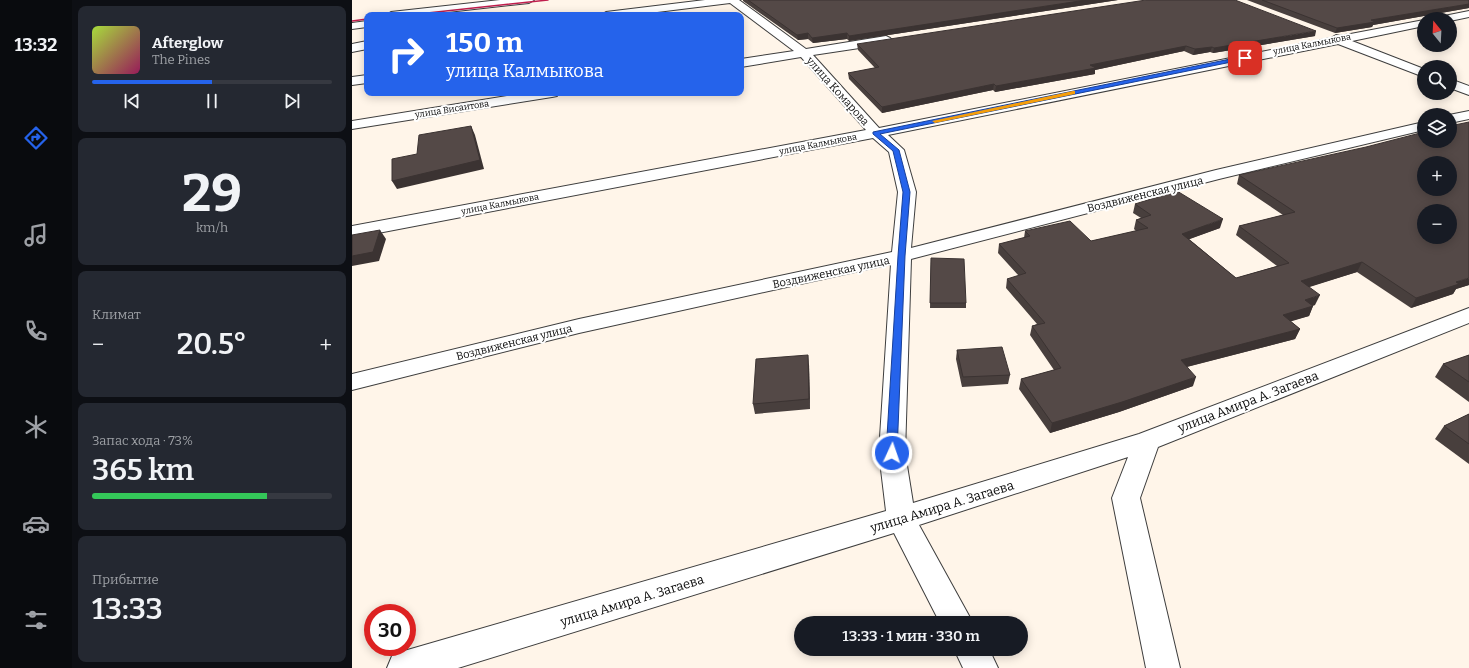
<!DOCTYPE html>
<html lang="ru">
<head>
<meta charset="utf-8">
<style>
  :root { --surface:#171b24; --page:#242831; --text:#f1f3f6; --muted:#9ea1a6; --line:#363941; --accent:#2563eb }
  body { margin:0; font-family:Bitter,serif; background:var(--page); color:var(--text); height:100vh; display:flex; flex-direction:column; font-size:15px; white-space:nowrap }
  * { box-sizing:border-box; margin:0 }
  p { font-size:13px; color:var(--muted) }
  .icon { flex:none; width:22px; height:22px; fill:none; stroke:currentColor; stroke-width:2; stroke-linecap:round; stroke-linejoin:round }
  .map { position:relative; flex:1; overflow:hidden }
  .details { display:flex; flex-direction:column; gap:6px; padding:6px; background:#0d0f14; width:280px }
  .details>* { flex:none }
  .hud { position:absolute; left:12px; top:12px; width:380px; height:84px; border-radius:8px; box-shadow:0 2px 10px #0003; background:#2563eb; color:#fff; overflow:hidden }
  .needle { width:26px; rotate:342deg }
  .fabs { position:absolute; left:1065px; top:12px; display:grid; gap:8px }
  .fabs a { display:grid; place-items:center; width:40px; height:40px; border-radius:50%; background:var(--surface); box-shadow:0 2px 10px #0003; font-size:20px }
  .speed { position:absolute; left:12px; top:604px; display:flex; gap:8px; font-size:20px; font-weight:700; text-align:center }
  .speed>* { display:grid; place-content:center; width:52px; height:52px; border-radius:50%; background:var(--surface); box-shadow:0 2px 10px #0003; line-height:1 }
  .speed .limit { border:6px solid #d22; background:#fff; color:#111 }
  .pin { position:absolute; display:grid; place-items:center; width:34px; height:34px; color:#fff; margin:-17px; border-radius:8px; box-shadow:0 2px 6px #0006 }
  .me { position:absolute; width:44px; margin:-22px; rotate:3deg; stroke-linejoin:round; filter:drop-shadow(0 0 3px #0008) }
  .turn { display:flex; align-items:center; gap:14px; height:84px; padding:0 16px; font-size:18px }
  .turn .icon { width:52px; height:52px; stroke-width:2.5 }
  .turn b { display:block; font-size:28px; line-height:34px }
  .big { font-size:30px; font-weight:600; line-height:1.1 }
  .details .card { flex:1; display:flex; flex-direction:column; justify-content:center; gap:6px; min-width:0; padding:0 14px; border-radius:8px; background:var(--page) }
  .details .dial { align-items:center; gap:0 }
  .dial b { font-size:52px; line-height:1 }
  .song { display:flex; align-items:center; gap:12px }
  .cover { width:48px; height:48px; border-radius:6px; background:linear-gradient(135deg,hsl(80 70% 55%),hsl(330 70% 35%)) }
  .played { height:4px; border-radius:2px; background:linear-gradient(90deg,var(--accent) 50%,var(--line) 50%) }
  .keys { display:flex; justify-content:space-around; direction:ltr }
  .heat { display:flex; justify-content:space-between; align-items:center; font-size:22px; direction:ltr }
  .charge { height:6px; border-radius:3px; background:linear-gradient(90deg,#34c759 73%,var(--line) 0) }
  .trip { position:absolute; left:442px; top:616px; width:234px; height:40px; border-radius:20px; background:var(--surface); box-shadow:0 2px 10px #0003; font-weight:600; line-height:40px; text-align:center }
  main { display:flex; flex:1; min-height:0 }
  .menu { display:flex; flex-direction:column; width:72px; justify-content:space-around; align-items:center; background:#090b0e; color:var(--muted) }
  .menu .icon { width:28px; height:28px }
  .menu .selected { color:var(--accent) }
  .menu b { font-size:18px; color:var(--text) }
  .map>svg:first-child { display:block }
</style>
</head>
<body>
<main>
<nav class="menu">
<b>13:32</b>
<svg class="icon selected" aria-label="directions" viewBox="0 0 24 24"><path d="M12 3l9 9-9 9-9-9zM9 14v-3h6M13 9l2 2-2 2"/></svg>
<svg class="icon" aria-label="music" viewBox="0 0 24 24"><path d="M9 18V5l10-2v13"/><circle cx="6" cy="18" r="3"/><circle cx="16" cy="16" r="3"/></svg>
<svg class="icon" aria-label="phone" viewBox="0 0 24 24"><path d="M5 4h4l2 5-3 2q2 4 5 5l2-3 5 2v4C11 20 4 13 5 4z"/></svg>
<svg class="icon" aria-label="climate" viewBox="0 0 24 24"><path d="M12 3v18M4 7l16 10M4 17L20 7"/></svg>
<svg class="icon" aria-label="car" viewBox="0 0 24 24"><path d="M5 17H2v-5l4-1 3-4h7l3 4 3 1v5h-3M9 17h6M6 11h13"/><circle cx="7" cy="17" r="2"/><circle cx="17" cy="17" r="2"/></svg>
<svg class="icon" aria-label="filters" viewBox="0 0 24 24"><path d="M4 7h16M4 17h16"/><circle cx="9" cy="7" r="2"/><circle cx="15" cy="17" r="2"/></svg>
</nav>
<section class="details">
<div class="card">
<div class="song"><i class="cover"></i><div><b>Afterglow</b><p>The Pines</p></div></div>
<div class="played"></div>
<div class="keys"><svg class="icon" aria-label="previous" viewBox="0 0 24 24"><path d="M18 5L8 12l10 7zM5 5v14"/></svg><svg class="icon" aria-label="pause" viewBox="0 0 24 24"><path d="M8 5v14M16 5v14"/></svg><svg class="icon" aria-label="next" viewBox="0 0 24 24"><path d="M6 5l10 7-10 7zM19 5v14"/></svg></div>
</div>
<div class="card dial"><b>29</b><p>km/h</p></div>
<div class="card"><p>Климат</p>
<div class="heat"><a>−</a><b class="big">20.5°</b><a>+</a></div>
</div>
<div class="card"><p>Запас хода · 73%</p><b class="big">365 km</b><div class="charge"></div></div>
<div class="card"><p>Прибытие</p><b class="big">13:33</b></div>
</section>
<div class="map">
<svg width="1117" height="668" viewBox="0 0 1117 668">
  <rect width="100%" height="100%" fill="#fff5e9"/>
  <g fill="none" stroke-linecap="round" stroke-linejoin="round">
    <g stroke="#3e3e3e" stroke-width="2">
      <g id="minor">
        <polygon points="148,0 182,0 177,3 69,15 34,15 39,12"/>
        <polygon points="353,0 387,0 454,49 534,36 538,38 540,40 538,42 534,44 461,55 527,128 979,38 984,35 988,36 1072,20 1072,26 1000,41 1072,69 1072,77 986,44 536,135 552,150 564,192 559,248 864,170 1072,122 1072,130 867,179 559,259 553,453 561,503 787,434 1117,308 1117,323 806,447 788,498 828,668 794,668 760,498 776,457 567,525 621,623 588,623 542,533 106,668 35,668 40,656 52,651 534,511 527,453 539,264 227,333 0,390 0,374 227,319 540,252 546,192 537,152 521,138 0,238 0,226 514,130 449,57 389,67 389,59 442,51 378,3 281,15 249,15 254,12"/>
        <polygon points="1117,11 1117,17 1098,21 1098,19 1086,19 1087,17"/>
        <polygon points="15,21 15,27 0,29 0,23"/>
        <polygon points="15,41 15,49 0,52 0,44"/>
        <polygon points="15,75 15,83 0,85 0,77"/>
        <polygon points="1098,79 1117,86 1117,95 1098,88"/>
        <polygon points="174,93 207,93 205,96 200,97 0,129 0,121"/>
        <polygon points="1117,111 1117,119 1098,123 1098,115 1097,115"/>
        <polygon points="602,649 637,649 646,668 611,668"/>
      </g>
    </g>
    <use href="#minor" fill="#fff" fill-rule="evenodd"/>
    <g stroke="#c01e4d" stroke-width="1.5">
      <polyline points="57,15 196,0"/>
      <polyline points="0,21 15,19"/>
    </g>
  </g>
  <g fill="#483f3d">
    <polygon points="391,0 766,0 497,41 495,39 461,43 456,39 446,40 391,1"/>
    <polygon points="895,0 1117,0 1117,8 1021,25 1020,27 983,33"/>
    <polygon points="963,36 861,53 858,52 841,55 832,51 743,70 743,74 643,92 641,90 530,113 497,79 496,73 523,68 506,50 505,44"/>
    <polygon points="887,175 1117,285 1104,289 1101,294 1059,308 1005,272 956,287 963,305 960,306 961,306 957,316 938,321 948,329 943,339 835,367 841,386 767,412 698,433 667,389 669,379 702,370 678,335 680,326 685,324 654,288 655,279 667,276 646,253 647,244 672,238 673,231 739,241 784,231 782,229 784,220 789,218 781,213 783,204 868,228 837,239 884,278 925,266 884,235 887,226 931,215 885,184"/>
    <polygon points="579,258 614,303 614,308 578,308"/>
    <polygon points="605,350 658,375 656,384 610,387 604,359"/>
    <polygon points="1117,355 1117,402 1083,377 1091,364"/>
    <polygon points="457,364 458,409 403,414 401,404"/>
    <polygon points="1117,414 1117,464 1083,439 1092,426"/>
  </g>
  <g fill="#3b3332">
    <polygon points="734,0 766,0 497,41 497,36"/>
    <polygon points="1117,4 1117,8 1021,25 1020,27 983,33 985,28 1019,20"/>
    <polygon points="964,31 963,36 861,53 862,48"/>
    <polygon points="456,33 456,39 446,40 445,35"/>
    <polygon points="495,33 495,39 461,43 460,38"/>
    <polygon points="834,46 832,51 743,70 743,74 643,92 644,86 738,65"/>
    <polygon points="860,47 858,52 841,55 843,49"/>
    <polygon points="642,84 641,90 530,113 530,107"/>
    <polygon points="119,126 123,135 132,169 45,189 40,181"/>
    <polygon points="871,219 868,228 827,243 830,234"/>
    <polygon points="28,230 34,239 27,261 0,266 0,256"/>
    <polygon points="1010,262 1005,272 945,291 949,281"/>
    <polygon points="1117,278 1117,285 1104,289 1101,294 1059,308 1064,298 1104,282"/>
    <polygon points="968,295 963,305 948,309 953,300"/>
    <polygon points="961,306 957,316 927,325 931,315"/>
    <polygon points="948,329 943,339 826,369 829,360"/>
    <polygon points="456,355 457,364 458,409 457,399"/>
    <polygon points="844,377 841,386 767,412 698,433 700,423"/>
  </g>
  <g fill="#544947" stroke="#3b3332" fill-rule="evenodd">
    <polygon points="396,0 734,0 497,36 495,33 460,38 456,33 445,35"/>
    <polygon points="794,0 883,0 964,31 862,48 860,47 843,49 834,46 738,65 744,68 644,86 642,84 530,107 496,73 527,67 505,44"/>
    <polygon points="910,0 1117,0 1117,4 1019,20 1023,22 985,28"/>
    <path d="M1117 122V278L1104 282 1107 284 1064 298 1010 262 949 281 968 295 953 300 961 306 931 315 948 329 829 360 844 377 770 402 700 423 669 379 709 368 680 326 693 323 655 279 674 273 647 244 678 236 673 231 718 221 739 241 796 228 784 220 799 215 783 204 825 191 871 219 830 234 884 278 937 263 887 226 943 212 887 175 1014 147 1072 132V141H1098V126ZM1072 163H1098V189H1072ZM1072 211H1098V237H1072Z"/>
    <polygon points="119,126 128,160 40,181 40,159 65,154 67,135"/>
    <polygon points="28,230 21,252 0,256 0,235"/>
    <polygon points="579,258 612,259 614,303 578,303"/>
    <polygon points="650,347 658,375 611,377 605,350"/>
    <polygon points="456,355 457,399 401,404 404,359"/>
    <polygon points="1117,355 1117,382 1091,364"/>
    <polygon points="1117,414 1117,444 1092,426"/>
  </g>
  <polygon fill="#2563eb" stroke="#184099" points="893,56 894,57 894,59 528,134 547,150 558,192 553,256 545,453 543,456 540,457 536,456 534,453 546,256 551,192 541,151 521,134 521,132"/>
  <polygon fill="#f59e0b" points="721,91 723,91 723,94 583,123 580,121"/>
  <g text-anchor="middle" stroke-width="4" stroke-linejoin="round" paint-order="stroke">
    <g font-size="9" fill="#0b0b0b" stroke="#fff">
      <text transform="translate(960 44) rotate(-11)" y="3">улица Калмыкова</text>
      <text transform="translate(100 109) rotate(-9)" y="3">улица Висаитова</text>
      <text transform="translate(466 144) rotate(-11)" y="3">улица Калмыкова</text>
      <text transform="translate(148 204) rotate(-11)" y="3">улица Калмыкова</text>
    </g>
    <g font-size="11" fill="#0b0b0b" stroke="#fff">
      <text transform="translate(486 91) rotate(48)" y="4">улица Комарова</text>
      <text transform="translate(793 194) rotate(-14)" y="4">Воздвиженская улица</text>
      <text transform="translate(479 272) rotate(-12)" y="4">Воздвиженская улица</text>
      <text transform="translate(162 342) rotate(-14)" y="4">Воздвиженская улица</text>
    </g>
    <g font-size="13" fill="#0b0b0b" stroke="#fff">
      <text transform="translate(896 401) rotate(-21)" y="5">улица Амира А. Загаева</text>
      <text transform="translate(590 506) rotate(-17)" y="5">улица Амира А. Загаева</text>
      <text transform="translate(280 600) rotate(-17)" y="5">улица Амира А. Загаева</text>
    </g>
  </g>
</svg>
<div class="fabs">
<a><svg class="needle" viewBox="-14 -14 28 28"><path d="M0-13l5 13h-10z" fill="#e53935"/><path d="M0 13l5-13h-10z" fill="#9ea1a6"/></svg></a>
<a><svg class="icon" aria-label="search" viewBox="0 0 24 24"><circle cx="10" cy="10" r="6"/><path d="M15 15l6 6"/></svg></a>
<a><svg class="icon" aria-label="layers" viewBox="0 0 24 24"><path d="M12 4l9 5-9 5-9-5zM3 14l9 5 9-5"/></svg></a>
<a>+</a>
<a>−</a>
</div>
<div class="speed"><div class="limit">30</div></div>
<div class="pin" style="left:893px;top:58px;background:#d93025"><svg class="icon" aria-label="arrive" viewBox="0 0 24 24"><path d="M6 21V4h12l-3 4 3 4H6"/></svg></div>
<svg class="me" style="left:540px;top:453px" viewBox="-20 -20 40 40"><circle r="17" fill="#2563eb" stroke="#fff" stroke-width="3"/><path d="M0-11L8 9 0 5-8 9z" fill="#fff"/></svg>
<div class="trip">13:33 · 1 мин · 330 m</div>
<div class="hud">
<div class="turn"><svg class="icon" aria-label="right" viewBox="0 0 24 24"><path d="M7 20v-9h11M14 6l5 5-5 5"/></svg><div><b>150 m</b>улица Калмыкова</div></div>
</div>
</div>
</main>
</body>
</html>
